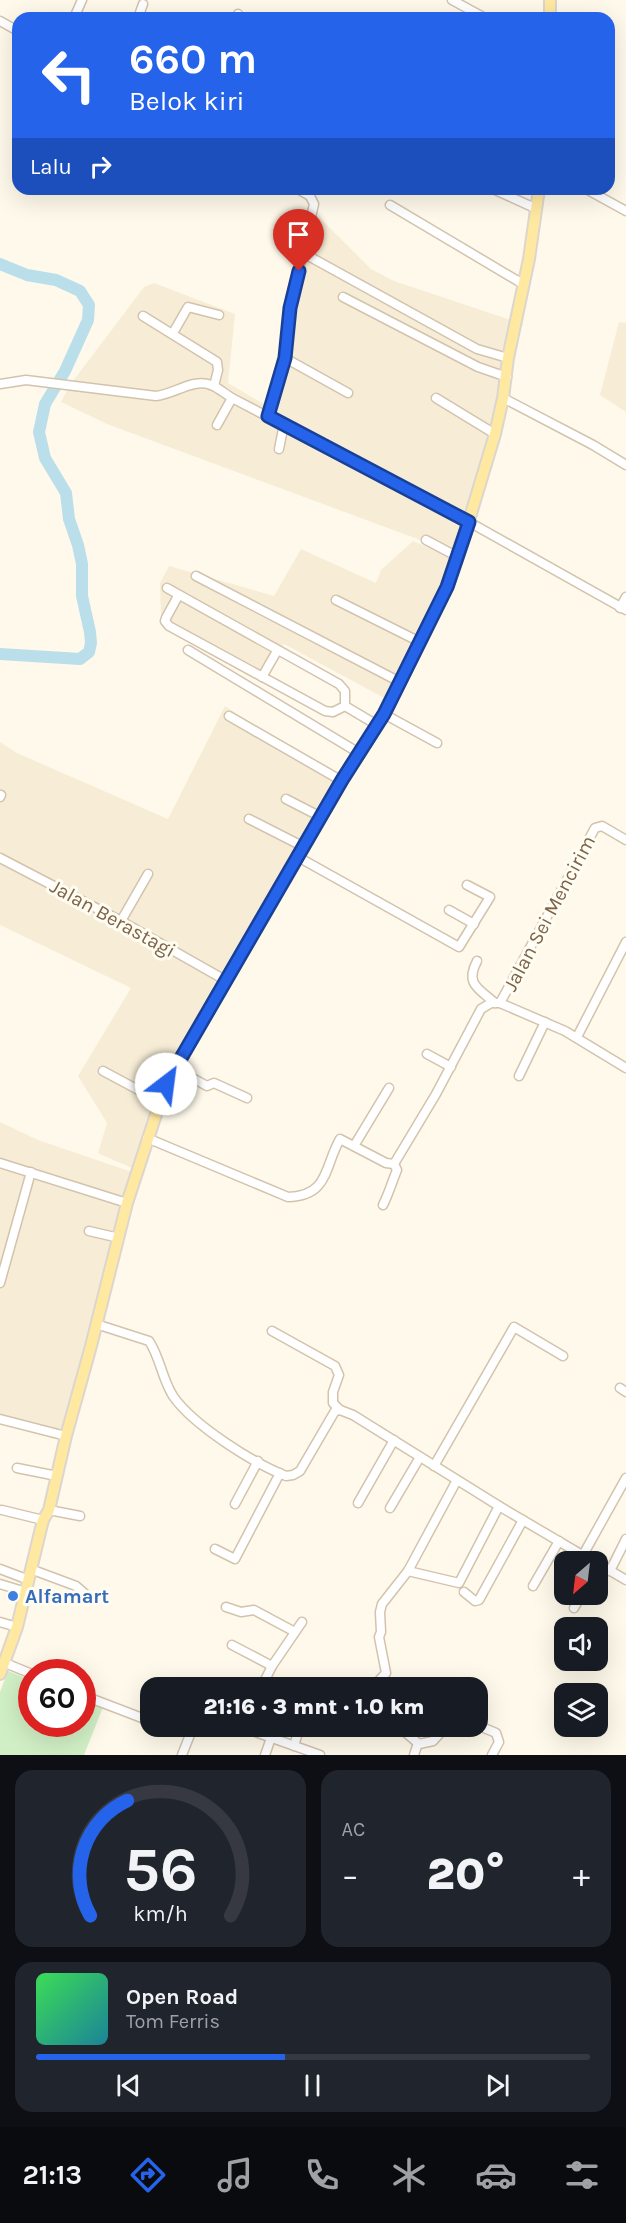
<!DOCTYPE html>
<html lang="id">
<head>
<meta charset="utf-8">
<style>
  :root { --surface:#171b24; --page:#20242c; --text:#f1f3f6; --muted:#9ea1a6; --line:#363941; --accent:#2563eb }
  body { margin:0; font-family:Karla,sans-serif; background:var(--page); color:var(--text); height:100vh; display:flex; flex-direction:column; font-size:22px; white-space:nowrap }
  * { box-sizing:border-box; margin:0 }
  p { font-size:20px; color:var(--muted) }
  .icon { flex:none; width:33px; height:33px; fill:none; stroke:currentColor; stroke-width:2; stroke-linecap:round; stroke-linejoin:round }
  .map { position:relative; height:1755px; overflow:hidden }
  .details { display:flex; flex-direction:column; gap:15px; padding:15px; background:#0d0f14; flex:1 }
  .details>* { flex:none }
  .banner { position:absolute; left:12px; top:12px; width:603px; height:183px; border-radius:18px; box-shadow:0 6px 24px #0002; background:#2563eb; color:#fff; overflow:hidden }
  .needle { width:39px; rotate:208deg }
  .tools { position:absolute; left:554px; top:1551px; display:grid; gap:12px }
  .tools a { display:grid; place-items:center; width:54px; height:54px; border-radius:12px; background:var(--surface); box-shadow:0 6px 24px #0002; font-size:30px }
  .speed { position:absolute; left:18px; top:1659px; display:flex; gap:12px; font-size:30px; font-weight:700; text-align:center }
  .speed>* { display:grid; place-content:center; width:78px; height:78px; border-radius:50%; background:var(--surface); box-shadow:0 6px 24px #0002; line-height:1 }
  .speed .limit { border:9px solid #d22; background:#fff; color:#111 }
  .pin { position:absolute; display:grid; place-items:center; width:51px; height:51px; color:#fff; margin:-62px -26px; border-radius:50% 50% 50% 0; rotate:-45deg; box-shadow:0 0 6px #0007 }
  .pin .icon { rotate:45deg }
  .me { position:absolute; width:66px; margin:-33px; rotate:30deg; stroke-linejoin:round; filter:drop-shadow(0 0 4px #0008) }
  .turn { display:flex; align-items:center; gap:21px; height:126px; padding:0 18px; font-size:27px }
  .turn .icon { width:78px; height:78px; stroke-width:2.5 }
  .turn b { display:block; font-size:42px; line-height:51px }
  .then { display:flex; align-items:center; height:57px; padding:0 18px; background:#0003; gap:12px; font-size:22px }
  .big { font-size:45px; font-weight:800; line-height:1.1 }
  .details .card { flex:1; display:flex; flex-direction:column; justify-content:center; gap:9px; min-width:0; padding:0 21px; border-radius:18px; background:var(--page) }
  .details .dial { align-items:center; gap:0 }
  .dial svg { height:156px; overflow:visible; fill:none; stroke:var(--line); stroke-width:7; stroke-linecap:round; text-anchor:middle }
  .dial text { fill:var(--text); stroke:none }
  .song { display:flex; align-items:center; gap:18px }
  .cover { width:72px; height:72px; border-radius:9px; background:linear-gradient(135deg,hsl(130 70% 55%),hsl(190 70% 35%)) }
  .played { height:6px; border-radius:3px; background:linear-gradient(90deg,var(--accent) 45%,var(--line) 45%) }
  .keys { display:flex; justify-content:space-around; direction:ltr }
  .heat { display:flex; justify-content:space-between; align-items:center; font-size:33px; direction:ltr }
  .details .tiles { flex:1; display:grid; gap:15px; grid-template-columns:1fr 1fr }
  .card:last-child { grid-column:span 2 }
  .trip { position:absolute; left:140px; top:1677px; width:348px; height:60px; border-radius:18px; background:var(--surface); box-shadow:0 6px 24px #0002; font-weight:800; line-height:60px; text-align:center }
  .dock { display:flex; height:96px; justify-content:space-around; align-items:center; background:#090b0e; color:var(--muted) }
  .dock .icon { width:42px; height:42px }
  .dock .on { color:var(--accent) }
  .dock b { font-size:27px; color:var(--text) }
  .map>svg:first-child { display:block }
</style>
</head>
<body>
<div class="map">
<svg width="626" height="1755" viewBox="0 0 626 1755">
  <rect width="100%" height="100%" fill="#fef9ea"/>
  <g fill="#f7edd7">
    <polygon points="319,217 371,269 394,281 523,324 511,348 513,359 458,554 107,424 61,402 70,385 144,287 154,283 235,314 228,383 267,406 275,372 283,305"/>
    <polygon points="619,322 626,323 626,412 600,395"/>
    <polygon points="413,541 453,558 388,700 284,644 265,672 161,617 160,583 169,566 274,596 301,549 376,583 381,570"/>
    <polygon points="225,706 340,780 293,862 174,1057 136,1170 98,1153 107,1123 78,1076 131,988 0,925 0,742 17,753 168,819"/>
    <polygon points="0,1122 38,1140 132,1172 66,1438 0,1424"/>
  </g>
  <polygon fill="#d1efc5" points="8,1671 31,1680 32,1724 82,1724 83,1699 103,1707 84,1755 0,1755 0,1692"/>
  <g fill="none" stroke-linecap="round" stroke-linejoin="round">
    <polyline stroke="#bbdeeb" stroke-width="12" points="0,264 27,275 56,280 80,291 89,305 88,320 65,371 45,404 39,432 45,458 66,493 69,519 78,545 82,564 82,596 90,632 91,643 89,652 80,659 0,654"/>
    <g stroke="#d3c3ad" stroke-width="11">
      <g id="minor">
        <polyline points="452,0 485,18"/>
        <polyline points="74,18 82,0"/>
        <polyline points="138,18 143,4"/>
        <polyline points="237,18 238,14"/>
        <polyline points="0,21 18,31"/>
        <polyline points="493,189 537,209"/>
        <polyline points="586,189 626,211"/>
        <polyline points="390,205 523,284"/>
        <polyline points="303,253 477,349 508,358"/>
        <polyline points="343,297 478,367 507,377"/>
        <polyline points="143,316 217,362 218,370 214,386"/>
        <polyline points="173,333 188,307 219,315"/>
        <polyline points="285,358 348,393"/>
        <path d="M0 384 26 380 156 396C175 394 193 378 211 385 219 388 225 394 232 398L469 522 626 610"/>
        <polyline points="436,398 495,434"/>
        <polyline points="503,398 593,445 626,465"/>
        <polyline points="268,416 285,358 290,308 314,204 310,196 298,189"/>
        <polyline points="217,425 232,398"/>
        <polyline points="279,449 284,424"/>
        <polyline points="426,540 458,557"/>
        <polyline points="196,576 400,682"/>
        <polyline points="167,588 339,684 345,691 345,706 377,725"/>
        <polyline points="178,596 166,618 165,621 169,626 325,711 333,712 345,706"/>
        <polyline points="336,600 420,642"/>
        <polyline points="620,608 626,597"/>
        <polyline points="188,650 359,753"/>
        <polyline points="262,677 277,651"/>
        <polyline points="384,714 437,743"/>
        <polyline points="229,716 342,781"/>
        <polyline points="0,797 1,795"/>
        <polyline points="286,799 321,817"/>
        <polyline points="249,819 304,847"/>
        <polyline points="298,857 459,947 490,897 467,885"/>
        <polyline points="0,858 121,921 225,980"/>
        <polyline points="449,910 474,924"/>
        <polyline points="121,921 148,874"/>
        <path d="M477 961C465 984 478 988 495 1003"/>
        <polyline points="500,1003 595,828 602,826 626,840"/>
        <polyline points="577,1037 626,942"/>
        <polyline points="427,1054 451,1067"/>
        <polyline points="174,1068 207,1086 214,1083 247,1098"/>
        <polyline points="103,1071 159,1101"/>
        <polyline points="519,1076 545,1022"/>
        <path d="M147 1138 288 1197C329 1196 324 1167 340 1139L386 1163 394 1164"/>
        <polyline points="354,1146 389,1088"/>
        <polyline points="0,1163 127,1203"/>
        <polyline points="394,1164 436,1094 481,1009 491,1003 500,1003 565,1031 626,1068"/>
        <path d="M383 1205C389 1193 392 1182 397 1170L394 1164"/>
        <polyline points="89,1231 119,1238"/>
        <polyline points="0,1283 31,1172"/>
        <path d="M96 1324 149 1341C160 1357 162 1379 173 1396 193 1425 253 1463 286 1476L293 1475 300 1471 335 1411 340 1410"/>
        <polyline points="272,1331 335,1366 339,1375 333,1392 333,1403 340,1410 353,1415 499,1506 594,1562"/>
        <polyline points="620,1388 626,1392"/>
        <polyline points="0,1419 66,1436"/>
        <polyline points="434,1466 514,1327 563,1356"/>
        <polyline points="17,1468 57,1476"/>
        <polyline points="358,1503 394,1440"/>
        <polyline points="235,1504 258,1461"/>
        <polyline points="390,1508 420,1457"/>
        <polyline points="2,1510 43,1520"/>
        <polyline points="49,1510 80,1516"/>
        <polyline points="215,1549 235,1559 280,1473"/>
        <polyline points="583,1555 626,1478"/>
        <polyline points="597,1563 626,1580"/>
        <polyline points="0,1569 29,1580"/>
        <polyline points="33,1570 76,1586 92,1600"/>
        <polyline points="408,1571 459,1583 499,1506"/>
        <polyline points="610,1571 626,1539"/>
        <polyline points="0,1584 26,1592"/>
        <polyline points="533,1586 559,1541"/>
        <polyline points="464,1592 475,1601 479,1600 523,1520"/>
        <polyline points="226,1607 241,1612 254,1610 295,1632"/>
        <polyline points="574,1608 582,1594"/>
        <polyline points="0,1622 17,1627"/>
        <polyline points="232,1645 272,1666"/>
        <polyline points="5,1663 32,1674"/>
        <polyline points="374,1686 386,1673 379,1637 381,1632 380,1612 382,1604 408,1571 457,1480"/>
        <polyline points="261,1688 272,1666 302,1622"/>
        <polyline points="316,1688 374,1686"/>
        <polyline points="82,1695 150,1721"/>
        <polyline points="477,1725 496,1733 499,1742 492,1755"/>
        <polyline points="189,1726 244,1728 320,1755"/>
        <polyline points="402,1726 405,1732 419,1744 433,1741 442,1731 453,1726"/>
        <polyline points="294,1746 300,1726"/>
        <polyline points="182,1755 193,1727"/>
        <polyline points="265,1755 271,1738"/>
        <polyline points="414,1755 418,1743"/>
      </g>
    </g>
    <g stroke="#ddd6d0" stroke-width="14">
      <g id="major">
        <polyline points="550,18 550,0"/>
        <polyline points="0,1674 17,1627 43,1520 49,1510 66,1436 91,1346 127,1203 166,1084 342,781 384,714 447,587 458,557 495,434 503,398 508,358 529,259 539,189"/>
      </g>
    </g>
    <use href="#minor" stroke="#fff" stroke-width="8"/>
    <use href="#major" stroke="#ffe8a0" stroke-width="10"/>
  </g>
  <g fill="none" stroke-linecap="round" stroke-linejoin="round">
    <g stroke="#184099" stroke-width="15">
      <polyline id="route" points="166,1084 342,780 384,714 447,587 469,522 268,416 285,358 290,308 299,271"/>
    </g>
    <use href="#route" stroke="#2563eb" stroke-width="10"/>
  </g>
  <circle fill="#3f7fe0" stroke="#fffcf2" stroke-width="2" cx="13" cy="1596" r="6"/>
  <g text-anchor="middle" stroke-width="6" stroke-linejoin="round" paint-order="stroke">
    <g font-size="20" fill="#7d6349" stroke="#fffcf2">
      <text transform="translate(549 913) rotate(-62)" y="7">Jalan Sei Mencirim</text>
      <text transform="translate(113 918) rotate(29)" y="7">Jalan Berastagi</text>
    </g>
    <g font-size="20" font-weight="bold" fill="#366cbe" stroke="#fffcf2" text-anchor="start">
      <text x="25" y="1603">Alfamart</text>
    </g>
  </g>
</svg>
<div class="tools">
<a><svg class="needle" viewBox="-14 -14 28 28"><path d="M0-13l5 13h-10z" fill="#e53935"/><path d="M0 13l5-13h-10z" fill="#9ea1a6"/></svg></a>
<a><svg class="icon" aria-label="sound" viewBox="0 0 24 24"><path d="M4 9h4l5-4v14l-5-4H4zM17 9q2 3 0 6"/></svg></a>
<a><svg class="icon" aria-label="layers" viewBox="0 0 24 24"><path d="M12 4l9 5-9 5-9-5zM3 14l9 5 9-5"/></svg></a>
</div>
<div class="speed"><div class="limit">60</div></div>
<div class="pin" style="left:299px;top:271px;background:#d93025"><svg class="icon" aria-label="arrive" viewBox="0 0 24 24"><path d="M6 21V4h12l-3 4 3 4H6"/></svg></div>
<svg class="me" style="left:166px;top:1084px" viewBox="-20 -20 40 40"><circle r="19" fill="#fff"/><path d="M0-13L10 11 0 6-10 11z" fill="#2563eb"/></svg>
<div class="trip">21:16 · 3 mnt · 1.0 km</div>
<div class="banner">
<div class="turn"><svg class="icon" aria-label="left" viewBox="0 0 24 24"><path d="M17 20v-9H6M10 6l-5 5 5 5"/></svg><div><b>660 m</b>Belok kiri</div></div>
<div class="then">Lalu<svg class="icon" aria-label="right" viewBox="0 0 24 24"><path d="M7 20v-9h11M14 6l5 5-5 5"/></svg></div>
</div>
</div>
<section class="details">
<div class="tiles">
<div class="card dial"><svg viewBox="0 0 100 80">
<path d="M14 69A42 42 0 1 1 86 69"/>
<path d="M14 69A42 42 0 0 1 33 10" stroke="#2563eb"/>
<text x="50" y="56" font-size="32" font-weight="700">56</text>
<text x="50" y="72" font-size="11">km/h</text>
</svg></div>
<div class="card"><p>AC</p>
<div class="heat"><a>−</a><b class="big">20°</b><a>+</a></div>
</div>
<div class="card">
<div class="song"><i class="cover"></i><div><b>Open Road</b><p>Tom Ferris</p></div></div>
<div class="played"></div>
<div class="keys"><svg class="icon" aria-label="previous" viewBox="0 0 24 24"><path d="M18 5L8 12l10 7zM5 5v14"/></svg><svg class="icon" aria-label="pause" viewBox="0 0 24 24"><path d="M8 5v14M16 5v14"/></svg><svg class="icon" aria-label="next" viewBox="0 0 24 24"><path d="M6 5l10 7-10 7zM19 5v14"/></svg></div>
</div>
</div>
</section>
<nav class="dock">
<b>21:13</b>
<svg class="icon on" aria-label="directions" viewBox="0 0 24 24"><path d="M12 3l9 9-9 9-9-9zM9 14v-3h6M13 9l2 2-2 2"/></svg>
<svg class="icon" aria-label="music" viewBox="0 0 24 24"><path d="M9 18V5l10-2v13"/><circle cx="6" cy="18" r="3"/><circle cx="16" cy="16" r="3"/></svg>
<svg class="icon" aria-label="phone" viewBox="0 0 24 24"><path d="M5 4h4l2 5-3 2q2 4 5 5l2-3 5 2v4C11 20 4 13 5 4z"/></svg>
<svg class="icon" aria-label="climate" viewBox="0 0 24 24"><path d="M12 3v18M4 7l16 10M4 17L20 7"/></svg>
<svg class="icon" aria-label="car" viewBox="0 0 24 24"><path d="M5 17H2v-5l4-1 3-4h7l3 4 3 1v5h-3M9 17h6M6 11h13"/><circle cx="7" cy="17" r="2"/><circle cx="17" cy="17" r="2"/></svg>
<svg class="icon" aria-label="filters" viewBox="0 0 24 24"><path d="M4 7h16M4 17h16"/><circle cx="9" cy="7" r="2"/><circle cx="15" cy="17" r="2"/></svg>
</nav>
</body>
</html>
